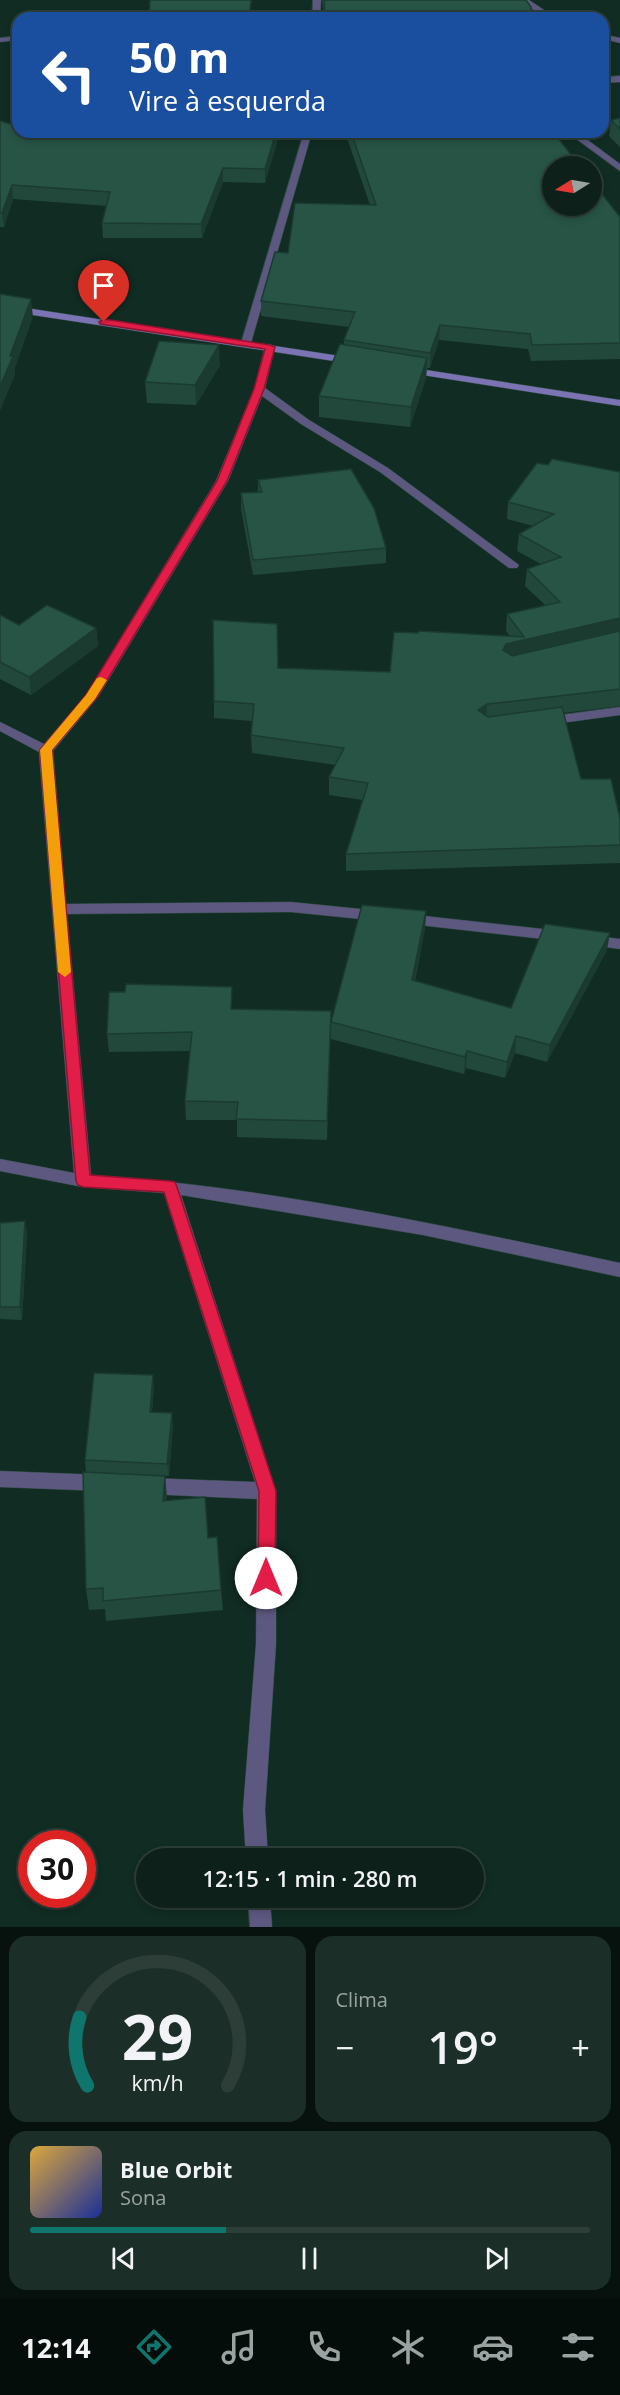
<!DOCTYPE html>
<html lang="pt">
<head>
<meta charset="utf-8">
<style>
  :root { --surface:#0d211a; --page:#1b2e27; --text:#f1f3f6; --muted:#9aa3a2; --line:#2d3e39; --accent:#0f766e }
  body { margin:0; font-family:"Open Sans",sans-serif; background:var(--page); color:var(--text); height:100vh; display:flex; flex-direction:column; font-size:22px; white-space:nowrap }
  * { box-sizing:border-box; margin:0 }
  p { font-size:20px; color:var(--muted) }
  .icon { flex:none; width:33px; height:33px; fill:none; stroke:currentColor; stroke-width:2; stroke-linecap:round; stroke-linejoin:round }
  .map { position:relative; height:1927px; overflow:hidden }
  .drawer { display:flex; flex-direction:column; gap:9px; padding:9px; background:#07120e; flex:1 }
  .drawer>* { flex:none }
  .hud { position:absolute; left:12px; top:12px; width:597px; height:126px; border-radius:18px; box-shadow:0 3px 9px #0003,0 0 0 2px var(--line); background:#1a4fa0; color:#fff; overflow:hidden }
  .needle { width:39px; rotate:259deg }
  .fabs { position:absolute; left:542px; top:156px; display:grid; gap:12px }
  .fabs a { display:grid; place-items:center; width:60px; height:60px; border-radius:50%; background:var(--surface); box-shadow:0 3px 9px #0003,0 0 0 2px var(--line); font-size:30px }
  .speed { position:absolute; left:18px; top:1830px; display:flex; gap:12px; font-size:30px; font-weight:700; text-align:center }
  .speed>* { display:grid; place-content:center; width:78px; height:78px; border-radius:50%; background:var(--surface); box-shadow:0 3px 9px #0003,0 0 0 2px var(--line); line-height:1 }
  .speed .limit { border:9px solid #d22; background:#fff; color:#111 }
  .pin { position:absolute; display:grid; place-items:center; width:51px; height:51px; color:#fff; margin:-62px -26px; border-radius:50% 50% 50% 0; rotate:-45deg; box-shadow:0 0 6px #0007 }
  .pin .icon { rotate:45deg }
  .me { position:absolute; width:66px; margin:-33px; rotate:0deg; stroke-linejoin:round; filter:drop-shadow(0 0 4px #0008) }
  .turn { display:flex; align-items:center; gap:21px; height:126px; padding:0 18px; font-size:27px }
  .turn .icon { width:78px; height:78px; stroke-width:2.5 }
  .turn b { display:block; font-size:42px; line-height:51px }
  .big { font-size:45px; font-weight:600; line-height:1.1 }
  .drawer .widget { flex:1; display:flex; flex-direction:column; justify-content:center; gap:9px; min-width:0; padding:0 21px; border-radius:18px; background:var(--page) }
  .drawer .dial { align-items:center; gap:0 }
  .dial svg { height:156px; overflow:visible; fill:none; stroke:var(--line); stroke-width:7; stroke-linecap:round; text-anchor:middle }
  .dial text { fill:var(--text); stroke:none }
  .song { display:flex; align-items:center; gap:18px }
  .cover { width:72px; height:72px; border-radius:9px; background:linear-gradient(135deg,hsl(40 70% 55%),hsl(230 70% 35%)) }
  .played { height:6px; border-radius:3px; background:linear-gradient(90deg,var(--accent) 35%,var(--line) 35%) }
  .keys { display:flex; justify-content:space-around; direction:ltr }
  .heat { display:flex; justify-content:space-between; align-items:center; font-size:33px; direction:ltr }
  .drawer .tiles { flex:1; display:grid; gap:9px; grid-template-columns:1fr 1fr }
  .widget:last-child { grid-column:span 2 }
  .trip { position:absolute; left:136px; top:1848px; width:348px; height:60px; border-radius:30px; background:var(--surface); box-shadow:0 3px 9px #0003,0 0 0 2px var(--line); font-weight:600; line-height:60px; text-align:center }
  .tabs { display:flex; height:96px; justify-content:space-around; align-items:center; background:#050d0a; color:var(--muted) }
  .tabs .icon { width:42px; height:42px }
  .tabs .selected { color:var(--accent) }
  .tabs b { font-size:27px; color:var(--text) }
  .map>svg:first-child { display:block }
</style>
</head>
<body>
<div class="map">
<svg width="620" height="1927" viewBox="0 0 620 1927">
  <rect width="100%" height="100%" fill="#112c23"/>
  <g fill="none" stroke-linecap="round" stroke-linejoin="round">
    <g stroke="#2e4b41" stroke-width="1">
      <g id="street">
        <polygon points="313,0 321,0 320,18 312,18"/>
        <polygon points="519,0 529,0 556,18 546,18"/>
        <polygon points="603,34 620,38 620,43 603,39"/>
        <polygon points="18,36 18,40 0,42 0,38"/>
        <polygon points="620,76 620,82 603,83 603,77"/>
        <polygon points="304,132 312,132 251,343 242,345 241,343"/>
        <polygon points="567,132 577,132 620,164 620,171"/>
        <path d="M270 344 275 347 265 388 309 420 388 468 519 565 517 568H509L380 472 301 424 262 396 228 481 98 697 53 751 66 904 291 902 380 911 387 916 380 921 291 912 67 914 91 1175C269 1187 445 1226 620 1263V1277L423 1235 181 1195 276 1491V1644L265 1810 268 1858H246L243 1810 256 1644 257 1499 147 1494 140 1492 138 1486 140 1480 147 1478 255 1482 164 1193 83 1187 0 1171V1159L74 1173 39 752 0 731V722L44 744 86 695 216 481 254 389 265 347Z"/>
        <polygon points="620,707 620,715 546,725 539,721 546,717"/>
        <polygon points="406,914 561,931 568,936 561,941 401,923 399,919 401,915"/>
        <polygon points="588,935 620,939 620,949 583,944 581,940"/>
        <polygon points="0,1471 102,1475 109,1477 111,1483 109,1489 102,1491 0,1487"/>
        <polygon points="248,1898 270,1898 272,1927 250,1927"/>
      </g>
    </g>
    <g stroke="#2e4b41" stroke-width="1">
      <g id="secondary">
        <polygon points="0,304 353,358 358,361 353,364 0,310"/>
        <polygon points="407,367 620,400 620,406 403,372 403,368"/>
      </g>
    </g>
    <use href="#street" fill="#5d5880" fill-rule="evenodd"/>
    <use href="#secondary" fill="#7b73b3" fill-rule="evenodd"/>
  </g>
  <g fill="#22483b">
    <polygon points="322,0 526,0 531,18 324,18"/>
    <polygon points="620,118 620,147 609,136 611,120"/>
    <polygon points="0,121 18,132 280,132 265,183 223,182 202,238 103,238 102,223 107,206 13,199 4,227 0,227"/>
    <polygon points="345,132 531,132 531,137 620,217 620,359 531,361 528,349 439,340 430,368 427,368 426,378 410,427 319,417 319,396 344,345 344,340 349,327 261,316 261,301 288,253 370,205"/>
    <polygon points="220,365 196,405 147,403 145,382"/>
    <polygon points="548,465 620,472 620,706 563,713 581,779 620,819 620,863 346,871 346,854 363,800 329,795 329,777 336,765 252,753 251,735 252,721 214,718 214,701 278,668 390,672 418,633 510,636 506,631 507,614 545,605 525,586 527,569 541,564 517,551 519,534 533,526 507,519 508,502"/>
    <polygon points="258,480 386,548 386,563 253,575 241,509 241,493 258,492"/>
    <polygon points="0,615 19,625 96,628 98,646 31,695 0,679"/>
    <polygon points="426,911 425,928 415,981 511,1008 607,950 547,1062 515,1053 505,1078 466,1068 464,1074 331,1039 331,1022"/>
    <polygon points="233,1009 331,1011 327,1140 237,1137 237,1120 186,1120 185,1101 190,1051 109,1052 107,1034"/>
    <polygon points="25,1221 27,1234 22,1320 0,1319 0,1223"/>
    <polygon points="154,1387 152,1412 173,1425 169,1476 86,1472 85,1460"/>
    <polygon points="165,1476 166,1500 208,1538 221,1590 223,1610 106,1621 105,1609 89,1610 86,1589"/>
  </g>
  <g fill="#1b3b30">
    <polygon points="251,0 252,0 250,18 249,18"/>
    <polygon points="276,132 280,132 265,183 265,169"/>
    <polygon points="223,168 223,182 202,238 201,224"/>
    <polygon points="12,185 13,199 4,227 2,213"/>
    <polygon points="31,299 33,317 15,368 15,375 0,411 0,387"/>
    <polygon points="440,325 439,340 430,368 430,353"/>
    <polygon points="219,345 220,365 196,405 195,385"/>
    <polygon points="427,358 426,378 410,427 411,407"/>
    <polygon points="620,618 620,631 504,662 503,650 506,644"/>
    <polygon points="96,628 98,646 31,695 29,677"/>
    <polygon points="487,704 486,722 478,710"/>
    <polygon points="426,911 425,928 411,997 412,980"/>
    <polygon points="610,933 607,950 547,1062 550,1045"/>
    <polygon points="516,1036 515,1053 505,1078 507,1062"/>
    <polygon points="467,1051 466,1068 464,1074 465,1057"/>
    <polygon points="25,1221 27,1234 22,1320 20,1307"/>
    <polygon points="153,1375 154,1387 151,1424 150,1412"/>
    <polygon points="172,1413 173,1425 169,1476 167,1464"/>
    <polygon points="165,1476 167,1497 165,1521 163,1501"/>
  </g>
  <g fill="#275445" stroke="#1b3b30" stroke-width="1.5">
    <polygon points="150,0 251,0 249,18 149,18"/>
    <polygon points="324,0 526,0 531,7 531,18 325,18"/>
    <polygon points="620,118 620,129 611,120"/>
    <polygon points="0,121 18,126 18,132 276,132 265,169 223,168 201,224 102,223 110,192 12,185 2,213 0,213"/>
    <polygon points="351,132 531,132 531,137 554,133 580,166 552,166 552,206 591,206 591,180 620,217 620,343 532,345 530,334 440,325 430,353 344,340 355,312 261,301 275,252 288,253 295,203 376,205"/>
    <polygon points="0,294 31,299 10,356 13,356 0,387"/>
    <polygon points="159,341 219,345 195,385 145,382"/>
    <polygon points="340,344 427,358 411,407 319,396"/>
    <polygon points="552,459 620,472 620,618 506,644 503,650 512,656 620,631 620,689 487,704 478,710 488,717 562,707 581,779 611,779 620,819 620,845 346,854 368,783 329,777 344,748 251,735 254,704 214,701 213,620 277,624 278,668 390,672 394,632 418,633 419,631 524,637 507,614 560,602 527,569 561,557 519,534 554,514 508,502 537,463 548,465"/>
    <polygon points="351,469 374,508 386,548 253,560 241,493 262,492 258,480"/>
    <polygon points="47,605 96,628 29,677 0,662 0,615 19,625"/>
    <polygon points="362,905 426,911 412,980 511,1008 545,924 610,933 550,1045 516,1036 507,1062 467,1051 465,1057 331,1022"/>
    <polygon points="126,984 232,987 231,1009 331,1011 327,1121 236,1119 238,1102 185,1101 192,1032 107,1034 109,992 125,992"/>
    <polygon points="25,1221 20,1307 0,1307 0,1223"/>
    <polygon points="94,1373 153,1375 150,1412 172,1413 167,1464 85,1460"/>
    <polygon points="83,1472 165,1476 163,1501 205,1497 208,1538 217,1537 221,1590 103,1601 103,1588 86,1589"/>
  </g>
  <polygon fill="#e11d48" stroke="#92132f" stroke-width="1.5" points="104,319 270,345 275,347 264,389 227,481 97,697 52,750 90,1175 170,1181 175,1182 177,1187 276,1491 275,1578 273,1584 266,1587 260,1584 258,1578 259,1491 164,1192 83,1187 78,1185 76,1181 40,750 86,695 217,481 254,389 265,349 100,324 99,322"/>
  <polygon fill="#f59e0b" points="101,677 107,680 95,699 52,750 71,972 65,977 58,972 40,750 86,695 97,678"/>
</svg>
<div class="fabs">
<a><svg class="needle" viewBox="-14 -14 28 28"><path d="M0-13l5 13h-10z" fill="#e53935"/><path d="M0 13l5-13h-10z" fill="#9aa3a2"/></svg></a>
</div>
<div class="speed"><div class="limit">30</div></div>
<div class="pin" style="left:104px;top:322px;background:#d93025"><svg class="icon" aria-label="arrive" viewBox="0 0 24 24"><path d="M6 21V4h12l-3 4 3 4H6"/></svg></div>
<svg class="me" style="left:266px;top:1578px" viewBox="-20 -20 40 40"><circle r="19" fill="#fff"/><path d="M0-13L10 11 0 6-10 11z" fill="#e11d48"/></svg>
<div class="trip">12:15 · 1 min · 280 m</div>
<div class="hud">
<div class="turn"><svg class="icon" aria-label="left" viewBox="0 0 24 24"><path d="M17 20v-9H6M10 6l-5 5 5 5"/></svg><div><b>50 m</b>Vire à esquerda</div></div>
</div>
</div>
<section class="drawer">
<div class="tiles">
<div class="widget dial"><svg viewBox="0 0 100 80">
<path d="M14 69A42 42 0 1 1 86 69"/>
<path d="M14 69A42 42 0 0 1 10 34" stroke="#0f766e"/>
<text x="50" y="56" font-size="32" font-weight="700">29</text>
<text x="50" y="72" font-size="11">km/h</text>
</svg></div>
<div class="widget"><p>Clima</p>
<div class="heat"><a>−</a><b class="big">19°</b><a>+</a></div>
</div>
<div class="widget">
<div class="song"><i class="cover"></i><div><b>Blue Orbit</b><p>Sona</p></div></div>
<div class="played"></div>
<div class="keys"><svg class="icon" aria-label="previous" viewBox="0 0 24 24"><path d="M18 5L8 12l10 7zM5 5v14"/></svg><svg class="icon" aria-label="pause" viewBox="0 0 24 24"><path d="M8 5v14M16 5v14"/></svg><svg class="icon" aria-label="next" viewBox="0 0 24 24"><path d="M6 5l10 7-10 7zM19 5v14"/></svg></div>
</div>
</div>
</section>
<nav class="tabs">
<b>12:14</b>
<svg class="icon selected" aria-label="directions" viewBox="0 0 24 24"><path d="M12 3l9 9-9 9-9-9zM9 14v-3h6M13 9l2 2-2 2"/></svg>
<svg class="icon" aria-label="music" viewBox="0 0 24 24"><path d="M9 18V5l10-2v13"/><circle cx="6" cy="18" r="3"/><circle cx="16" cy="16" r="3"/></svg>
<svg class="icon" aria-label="phone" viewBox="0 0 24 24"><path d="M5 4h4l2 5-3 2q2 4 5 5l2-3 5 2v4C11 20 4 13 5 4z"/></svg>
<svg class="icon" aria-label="climate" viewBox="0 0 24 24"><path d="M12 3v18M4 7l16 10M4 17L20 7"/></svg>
<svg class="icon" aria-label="car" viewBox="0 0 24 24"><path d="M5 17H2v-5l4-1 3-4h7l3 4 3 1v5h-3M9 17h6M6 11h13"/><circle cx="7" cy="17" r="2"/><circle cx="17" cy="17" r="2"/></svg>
<svg class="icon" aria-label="filters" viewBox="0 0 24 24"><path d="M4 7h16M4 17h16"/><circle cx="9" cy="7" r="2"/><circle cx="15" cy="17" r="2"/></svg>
</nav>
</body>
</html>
